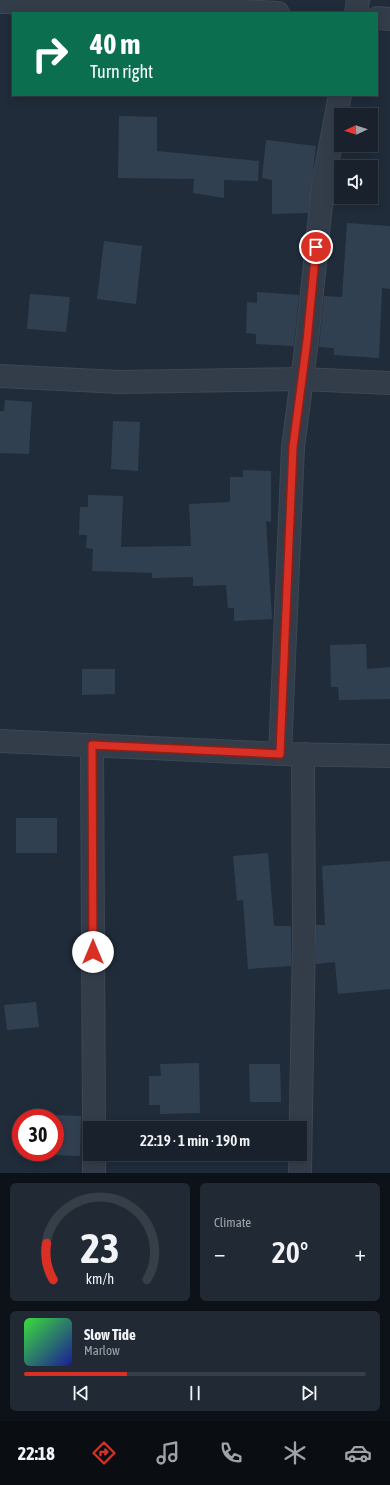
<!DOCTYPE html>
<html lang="en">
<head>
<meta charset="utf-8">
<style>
  :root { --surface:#18212c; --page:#212934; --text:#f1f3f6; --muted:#9fa3a9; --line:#363e48; --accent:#d93025 }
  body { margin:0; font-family:"Asap Condensed",sans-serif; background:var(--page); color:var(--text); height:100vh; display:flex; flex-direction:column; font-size:15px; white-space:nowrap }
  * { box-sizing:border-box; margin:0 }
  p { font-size:13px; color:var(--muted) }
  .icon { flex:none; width:22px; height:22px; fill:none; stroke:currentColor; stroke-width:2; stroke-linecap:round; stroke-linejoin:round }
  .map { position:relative; height:1173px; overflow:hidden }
  .drawer { display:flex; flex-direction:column; gap:10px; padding:10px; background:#0d1218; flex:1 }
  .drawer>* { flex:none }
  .top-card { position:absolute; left:12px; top:12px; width:366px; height:84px; border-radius:0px; box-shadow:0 2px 10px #0003,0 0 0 1px var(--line); background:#0b6e4f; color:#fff; overflow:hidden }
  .needle { width:26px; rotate:266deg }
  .controls { position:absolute; left:334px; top:108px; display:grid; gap:8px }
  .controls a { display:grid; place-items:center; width:44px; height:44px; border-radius:0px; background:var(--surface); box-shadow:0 2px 10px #0003,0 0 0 1px var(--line); font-size:20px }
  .speed { position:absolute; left:12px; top:1109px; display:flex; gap:8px; font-size:20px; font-weight:700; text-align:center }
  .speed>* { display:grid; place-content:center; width:52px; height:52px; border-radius:50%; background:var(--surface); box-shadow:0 2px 10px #0003,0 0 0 1px var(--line); line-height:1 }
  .speed .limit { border:6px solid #d22; background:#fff; color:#111 }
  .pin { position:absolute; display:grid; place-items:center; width:34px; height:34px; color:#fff; margin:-17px; border:2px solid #fff; border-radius:50%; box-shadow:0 1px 4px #0007 }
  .me { position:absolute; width:44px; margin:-22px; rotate:0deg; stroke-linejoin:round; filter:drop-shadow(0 0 3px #0008) }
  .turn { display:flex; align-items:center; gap:14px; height:84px; padding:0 12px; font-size:18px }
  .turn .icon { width:52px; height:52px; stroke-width:2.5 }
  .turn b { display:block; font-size:28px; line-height:34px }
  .big { font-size:30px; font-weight:600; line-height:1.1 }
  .drawer .tile { flex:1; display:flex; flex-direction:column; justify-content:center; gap:6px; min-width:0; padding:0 14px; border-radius:6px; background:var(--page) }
  .drawer .dial { align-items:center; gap:0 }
  .dial svg { height:104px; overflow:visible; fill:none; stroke:var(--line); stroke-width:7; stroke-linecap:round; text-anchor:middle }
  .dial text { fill:var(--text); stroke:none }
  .song { display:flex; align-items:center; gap:12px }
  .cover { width:48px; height:48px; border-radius:6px; background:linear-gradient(135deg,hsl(120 70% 55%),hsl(240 70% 35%)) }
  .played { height:4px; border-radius:2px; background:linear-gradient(90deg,var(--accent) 30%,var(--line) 30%) }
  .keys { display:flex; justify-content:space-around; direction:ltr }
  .heat { display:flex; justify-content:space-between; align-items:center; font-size:22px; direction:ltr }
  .drawer .tiles { flex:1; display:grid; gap:10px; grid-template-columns:1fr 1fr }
  .tile:last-child { grid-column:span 2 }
  .trip { position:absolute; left:83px; top:1121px; width:224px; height:40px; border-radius:0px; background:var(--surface); box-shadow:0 2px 10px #0003,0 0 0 1px var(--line); font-weight:600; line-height:40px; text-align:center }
  .tab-bar { display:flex; height:64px; justify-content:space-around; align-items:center; background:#0a0d12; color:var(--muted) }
  .tab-bar .icon { width:28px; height:28px }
  .tab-bar .current { color:var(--accent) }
  .tab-bar b { font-size:18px; color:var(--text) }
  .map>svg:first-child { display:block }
</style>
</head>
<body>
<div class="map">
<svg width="390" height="1173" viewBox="0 0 390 1173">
  <rect width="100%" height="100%" fill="#202c3a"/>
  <g fill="#314051">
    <polygon points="119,116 157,117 157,151 259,161 258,181 224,180 224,198 193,193 194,179 118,178"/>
    <polygon points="266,140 316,146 308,213 272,214 272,180 262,178"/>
    <polygon points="347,223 390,226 390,289 382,288 379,358 334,355 334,348 319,347 324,296 342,297"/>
    <polygon points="104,241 142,246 136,304 97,299"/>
    <polygon points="257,292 299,295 294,346 256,344 256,334 246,333 247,302 257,303"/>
    <polygon points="30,294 70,297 66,332 27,329"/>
    <polygon points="5,400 32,402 29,454 0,453 0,411 4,411"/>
    <polygon points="113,421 140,422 138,471 111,469"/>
    <polygon points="243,470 271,471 271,522 266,521 272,619 234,621 234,608 228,608 226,585 193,586 193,577 152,578 152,573 92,571 93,549 86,548 87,535 79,535 80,507 88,507 88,495 123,496 121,547 191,546 189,504 230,502 230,477 243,477"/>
    <polygon points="366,644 367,669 390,667 390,699 339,700 338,687 331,687 330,645"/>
    <polygon points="82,669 115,669 115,694 82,695"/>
    <rect x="16" y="818" width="41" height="35"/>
    <polygon points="268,853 274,926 291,926 291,966 248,969 243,900 237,901 233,856"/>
    <polygon points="390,861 390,989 338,994 335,962 316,964 316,925 325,925 322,866"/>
    <polygon points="36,1002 39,1027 7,1030 4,1005"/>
    <polygon points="199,1063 200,1113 160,1114 160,1105 149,1105 149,1076 161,1076 160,1064"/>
    <polygon points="249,1064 280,1064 281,1102 250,1102"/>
    <polygon points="54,1115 81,1116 80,1156 51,1155 51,1152 55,1152"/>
  </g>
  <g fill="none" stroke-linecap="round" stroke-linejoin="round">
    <g stroke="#3d4754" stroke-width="24">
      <g id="minor">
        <polyline points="0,2 157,6 278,13"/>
        <polyline points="356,13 358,0"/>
        <polyline points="377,18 390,19"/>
        <polyline points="0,376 119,382 302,379 390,383"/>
        <polyline points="0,741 280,754 390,756"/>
        <polyline points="92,745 94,1128"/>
        <polyline points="280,754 293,447 307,341 323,185 340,95"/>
        <polyline points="94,1154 94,1173"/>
        <polyline points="300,1173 304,935 303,754"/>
      </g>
    </g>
    <use href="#minor" stroke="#333d4a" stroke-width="22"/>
  </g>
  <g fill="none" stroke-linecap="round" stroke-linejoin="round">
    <g stroke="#8d1f18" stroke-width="10">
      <polyline id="route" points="93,952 92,745 280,754 293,447 307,341 316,247"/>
    </g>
    <use href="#route" stroke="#d93025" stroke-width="7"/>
  </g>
</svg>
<div class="controls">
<a><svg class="needle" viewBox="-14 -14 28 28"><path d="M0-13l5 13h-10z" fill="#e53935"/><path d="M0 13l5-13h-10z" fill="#9fa3a9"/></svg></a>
<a><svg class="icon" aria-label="sound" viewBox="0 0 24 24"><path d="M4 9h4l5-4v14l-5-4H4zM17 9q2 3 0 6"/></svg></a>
</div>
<div class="speed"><div class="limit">30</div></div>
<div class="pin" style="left:316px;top:247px;background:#d93025"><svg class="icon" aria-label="arrive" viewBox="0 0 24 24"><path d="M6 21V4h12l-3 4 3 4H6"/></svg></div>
<svg class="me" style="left:93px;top:952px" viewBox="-20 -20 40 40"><circle r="19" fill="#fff"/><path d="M0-13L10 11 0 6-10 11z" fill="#d93025"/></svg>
<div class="trip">22:19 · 1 min · 190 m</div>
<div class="top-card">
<div class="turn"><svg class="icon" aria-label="right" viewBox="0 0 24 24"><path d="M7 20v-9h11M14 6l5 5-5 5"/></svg><div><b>40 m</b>Turn right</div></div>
</div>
</div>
<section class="drawer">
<div class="tiles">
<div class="tile dial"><svg viewBox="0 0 100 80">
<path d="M14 69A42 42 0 1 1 86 69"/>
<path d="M14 69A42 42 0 0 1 9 41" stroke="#d93025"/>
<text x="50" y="56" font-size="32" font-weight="700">23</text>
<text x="50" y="72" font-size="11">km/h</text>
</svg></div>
<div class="tile"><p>Climate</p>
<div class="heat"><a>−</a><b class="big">20°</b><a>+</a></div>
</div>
<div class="tile">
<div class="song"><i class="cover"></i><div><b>Slow Tide</b><p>Marlow</p></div></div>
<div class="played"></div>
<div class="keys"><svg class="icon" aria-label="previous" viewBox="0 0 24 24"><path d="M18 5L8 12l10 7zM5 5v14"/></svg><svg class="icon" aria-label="pause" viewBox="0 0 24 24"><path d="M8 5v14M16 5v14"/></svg><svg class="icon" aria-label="next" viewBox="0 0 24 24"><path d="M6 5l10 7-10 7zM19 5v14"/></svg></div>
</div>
</div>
</section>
<nav class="tab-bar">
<b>22:18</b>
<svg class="icon current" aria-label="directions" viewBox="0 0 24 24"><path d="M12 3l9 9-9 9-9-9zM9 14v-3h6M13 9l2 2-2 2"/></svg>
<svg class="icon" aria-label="music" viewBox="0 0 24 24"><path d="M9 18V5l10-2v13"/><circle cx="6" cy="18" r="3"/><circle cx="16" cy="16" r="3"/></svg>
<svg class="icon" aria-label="phone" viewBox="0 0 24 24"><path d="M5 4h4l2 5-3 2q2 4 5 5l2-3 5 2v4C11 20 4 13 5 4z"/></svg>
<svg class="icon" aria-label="climate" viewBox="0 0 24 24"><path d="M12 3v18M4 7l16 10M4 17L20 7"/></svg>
<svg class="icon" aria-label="car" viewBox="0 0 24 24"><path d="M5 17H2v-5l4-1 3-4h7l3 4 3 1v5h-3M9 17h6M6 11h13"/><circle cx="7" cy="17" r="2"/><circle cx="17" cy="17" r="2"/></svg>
</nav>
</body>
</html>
